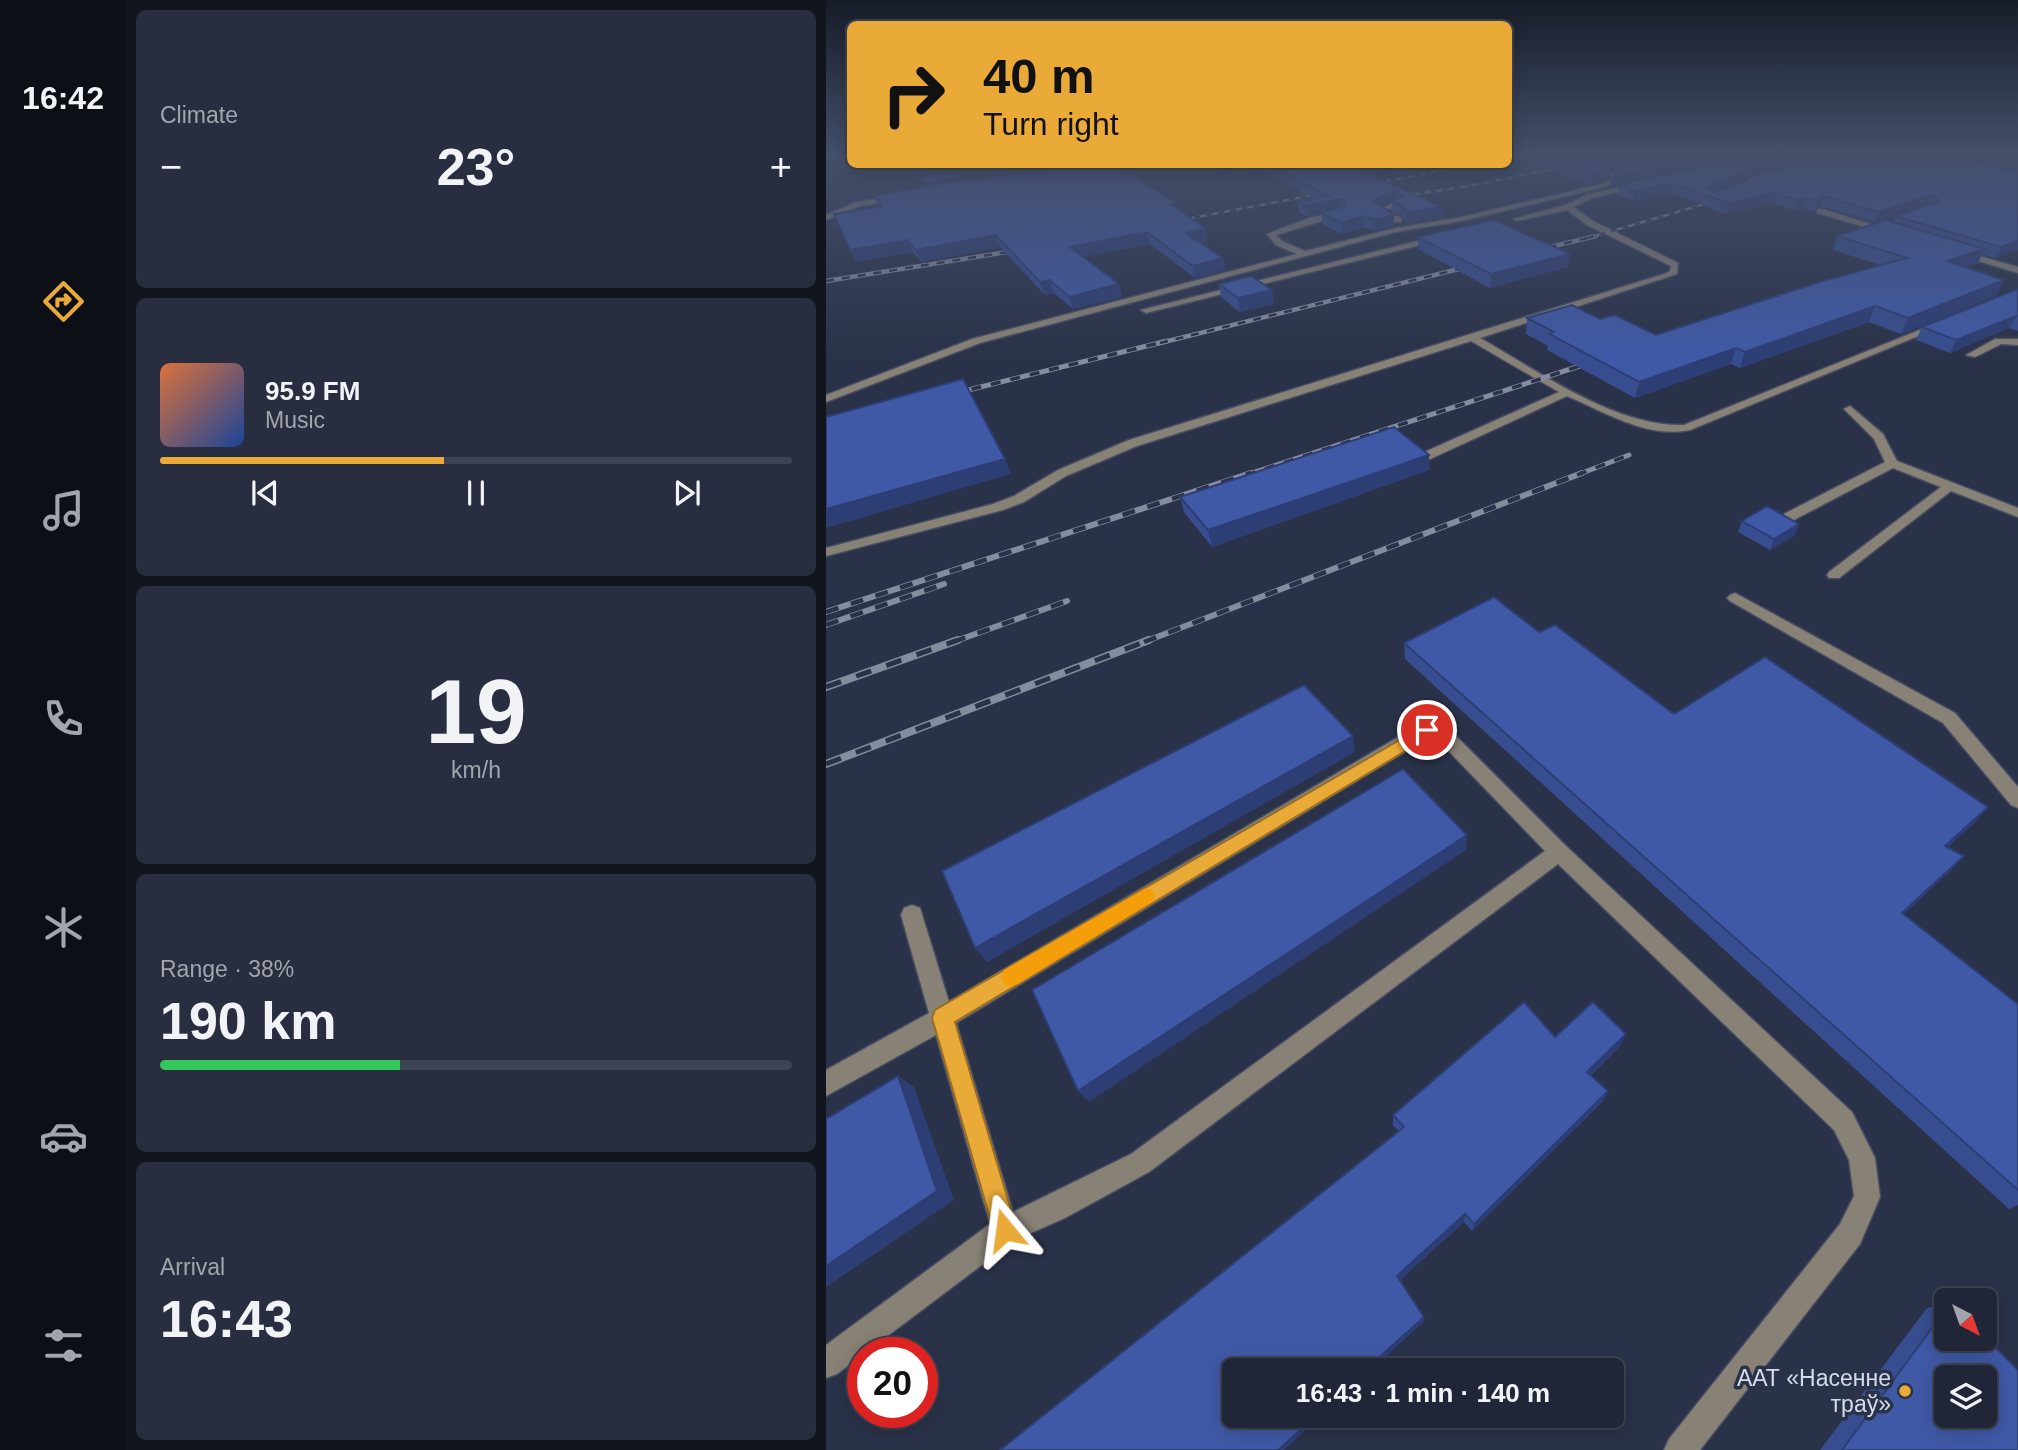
<!DOCTYPE html>
<html lang="en">
<head>
<meta charset="utf-8">
<style>
  :root { --surface:#202637; --page:#282e3f; --text:#f1f3f6; --muted:#a2a5ad; --line:#3d4352; --accent:#eaaa38 }
  body { margin:0; font-family:Arial,sans-serif; background:var(--page); color:var(--text); height:100vh; display:flex; flex-direction:column; font-size:26px; white-space:nowrap }
  * { box-sizing:border-box; margin:0 }
  p { font-size:23px; color:var(--muted) }
  .icon { flex:none; width:38px; height:38px; fill:none; stroke:currentColor; stroke-width:2; stroke-linecap:round; stroke-linejoin:round }
  .map { position:relative; flex:1; overflow:hidden }
  .sheet { display:flex; flex-direction:column; gap:10px; padding:10px; background:#12151e; width:700px }
  .sheet>* { flex:none }
  .guide { position:absolute; left:21px; top:21px; width:665px; height:147px; border-radius:10px; box-shadow:0 4px 18px #0003,0 0 0 2px var(--line); background:#eaaa38; color:#111; overflow:hidden }
  .needle { width:46px; rotate:139deg }
  .fabs { position:absolute; left:1108px; top:1288px; display:grid; gap:14px }
  .fabs a { display:grid; place-items:center; width:63px; height:63px; border-radius:10px; background:var(--surface); box-shadow:0 4px 18px #0003,0 0 0 2px var(--line); font-size:35px }
  .speed { position:absolute; left:21px; top:1337px; display:flex; gap:14px; font-size:35px; font-weight:700; text-align:center }
  .speed>* { display:grid; place-content:center; width:91px; height:91px; border-radius:50%; background:var(--surface); box-shadow:0 4px 18px #0003,0 0 0 2px var(--line); line-height:1 }
  .speed .limit { border:10px solid #d22; background:#fff; color:#111 }
  .pin { position:absolute; display:grid; place-items:center; width:60px; height:60px; color:#fff; margin:-30px; border:4px solid #fff; border-radius:50%; box-shadow:0 2px 7px #0007 }
  .me { position:absolute; width:77px; margin:-38px; rotate:344deg; stroke-linejoin:round; filter:drop-shadow(0 0 5px #0008) }
  .turn { display:flex; align-items:center; gap:24px; height:147px; padding:0 21px; font-size:32px }
  .turn .icon { width:91px; height:91px; stroke-width:2.5 }
  .turn b { display:block; font-size:49px; line-height:60px }
  .big { font-size:52px; font-weight:700; line-height:1.1 }
  .sheet .widget { flex:1; display:flex; flex-direction:column; justify-content:center; gap:10px; min-width:0; padding:0 24px; border-radius:10px; background:var(--page) }
  .sheet .dial { align-items:center; gap:0 }
  .dial b { font-size:91px; line-height:1 }
  .song { display:flex; align-items:center; gap:21px }
  .cover { width:84px; height:84px; border-radius:10px; background:linear-gradient(135deg,hsl(20 70% 55%),hsl(220 70% 35%)) }
  .played { height:7px; border-radius:4px; background:linear-gradient(90deg,var(--accent) 45%,var(--line) 45%) }
  .keys { display:flex; justify-content:space-around; direction:ltr }
  .heat { display:flex; justify-content:space-between; align-items:center; font-size:38px; direction:ltr }
  .charge { height:10px; border-radius:5px; background:linear-gradient(90deg,#34c759 38%,var(--line) 0) }
  .trip { position:absolute; left:396px; top:1358px; width:402px; height:70px; border-radius:10px; background:var(--surface); box-shadow:0 4px 18px #0003,0 0 0 2px var(--line); font-weight:700; line-height:70px; text-align:center }
  main { display:flex; flex:1; min-height:0 }
  .tab-bar { display:flex; flex-direction:column; width:126px; justify-content:space-around; align-items:center; background:#0d0f16; color:var(--muted) }
  .tab-bar .icon { width:49px; height:49px }
  .tab-bar .on { color:var(--accent) }
  .tab-bar b { font-size:32px; color:var(--text) }
  .map>svg:first-child { display:block }
</style>
</head>
<body>
<main>
<nav class="tab-bar">
<b>16:42</b>
<svg class="icon on" aria-label="directions" viewBox="0 0 24 24"><path d="M12 3l9 9-9 9-9-9zM9 14v-3h6M13 9l2 2-2 2"/></svg>
<svg class="icon" aria-label="music" viewBox="0 0 24 24"><path d="M9 18V5l10-2v13"/><circle cx="6" cy="18" r="3"/><circle cx="16" cy="16" r="3"/></svg>
<svg class="icon" aria-label="phone" viewBox="0 0 24 24"><path d="M5 4h4l2 5-3 2q2 4 5 5l2-3 5 2v4C11 20 4 13 5 4z"/></svg>
<svg class="icon" aria-label="climate" viewBox="0 0 24 24"><path d="M12 3v18M4 7l16 10M4 17L20 7"/></svg>
<svg class="icon" aria-label="car" viewBox="0 0 24 24"><path d="M5 17H2v-5l4-1 3-4h7l3 4 3 1v5h-3M9 17h6M6 11h13"/><circle cx="7" cy="17" r="2"/><circle cx="17" cy="17" r="2"/></svg>
<svg class="icon" aria-label="filters" viewBox="0 0 24 24"><path d="M4 7h16M4 17h16"/><circle cx="9" cy="7" r="2"/><circle cx="15" cy="17" r="2"/></svg>
</nav>
<section class="sheet">
<div class="widget"><p>Climate</p>
<div class="heat"><a>−</a><b class="big">23°</b><a>+</a></div>
</div>
<div class="widget">
<div class="song"><i class="cover"></i><div><b>95.9 FM</b><p>Music</p></div></div>
<div class="played"></div>
<div class="keys"><svg class="icon" aria-label="previous" viewBox="0 0 24 24"><path d="M18 5L8 12l10 7zM5 5v14"/></svg><svg class="icon" aria-label="pause" viewBox="0 0 24 24"><path d="M8 5v14M16 5v14"/></svg><svg class="icon" aria-label="next" viewBox="0 0 24 24"><path d="M6 5l10 7-10 7zM19 5v14"/></svg></div>
</div>
<div class="widget dial"><b>19</b><p>km/h</p></div>
<div class="widget"><p>Range · 38%</p><b class="big">190 km</b><div class="charge"></div></div>
<div class="widget"><p>Arrival</p><b class="big">16:43</b></div>
</section>
<div class="map">
<svg width="1192" height="1450" viewBox="0 0 1192 1450">
  <rect width="100%" height="100%" fill="#2a3249"/>
  <g fill="none" stroke-linecap="round" stroke-linejoin="round">
    <g stroke="#464d63" stroke-width="3">
      <g id="minor">
        <polygon points="788,172 794,179 779,187 636,221 570,232 154,343 0,402 0,395 146,339 471,254 450,245 441,234 486,217 515,212 519,214 450,235 456,241 479,251 570,228 636,217 775,184 787,178 785,174"/>
        <path d="M815 183 817 186 767 198 747 207 767 221 852 263 851 274 654 338C712 371 790 427 858 425L1111 323 1119 325 864 430C821 439 779 412 741 396L602 460H594V454L733 392 645 341 311 446 240 476 198 502 177 510 0 556V548L167 504 188 496 232 470 303 440 838 274 844 271 845 266 761 225 741 210 691 221 687 219 740 205 762 194Z"/>
        <polygon points="74,195 77,199 35,206 0,220 0,215 30,202"/>
        <polygon points="568,203 575,205 560,210 575,218 575,222 569,222 550,210"/>
        <polygon points="991,209 997,209 1069,232 1062,234 991,213"/>
        <polygon points="616,235 619,239 320,313 315,310"/>
        <polygon points="1132,250 1192,267 1192,273 1129,254"/>
        <polygon points="1169,339 1192,339 1192,345 1175,344 1149,357 1140,355"/>
        <polygon points="1024,406 1057,434 1071,461 1192,508 1192,517 1125,491 1013,578 1003,578 1001,575 1003,572 1115,487 1067,468 964,522 954,522 954,516 1059,462 1048,439 1018,409"/>
        <polygon points="909,593 1129,713 1192,787 1192,808 1185,805 1117,723 904,601 901,598 904,595"/>
        <path d="M601 723 621 727 740 846 1026 1112 1049 1158 1054 1197 1034 1244 874 1450H838L843 1439 1014 1224 1028 1196 1023 1160 1008 1130 732 864 323 1172 239 1218 189 1240 11 1374 0 1378V1345L164 1224 110 1035 0 1096V1070L103 1013 75 915 78 908 86 905 94 908 123 1002 579 733ZM603 737 610 738 719 851 305 1154 187 1212 130 1023Z"/>
      </g>
    </g>
    <use href="#minor" fill="#888175" fill-rule="evenodd"/>
    <g stroke="#858c9e" stroke-width="2.5">
      <g id="rail-far4">
        <polyline points="0,159 24,156"/>
        <polyline points="541,185 649,164"/>
        <polyline points="569,197 643,186 741,166"/>
        <polyline points="345,222 503,192"/>
        <polyline points="762,238 892,200"/>
      </g>
    </g>
    <g stroke="#858c9e" stroke-width="4.5">
      <g id="rail-far3">
        <polyline points="707,251 770,236"/>
        <polyline points="0,281 200,249"/>
        <polyline points="334,343 649,265"/>
      </g>
    </g>
    <g stroke="#858c9e" stroke-width="5">
      <g id="rail-far2">
        <polyline points="126,394 341,341"/>
        <polyline points="420,475 769,361"/>
        <polyline points="751,475 803,455"/>
      </g>
    </g>
    <g stroke="#858c9e" stroke-width="6">
      <g id="rail-far1">
        <polyline points="0,612 425,473"/>
        <polyline points="0,625 118,584"/>
        <polyline points="127,642 241,601"/>
        <polyline points="318,642 756,473"/>
      </g>
    </g>
    <g stroke="#858c9e" stroke-width="8">
      <g id="rail">
        <polyline points="0,687 132,640"/>
        <polyline points="0,764 323,640"/>
      </g>
    </g>
    <use href="#rail-far4" stroke="#2a3249" stroke-width="2" stroke-dasharray="6" stroke-linecap="butt"/>
    <use href="#rail-far3" stroke="#2a3249" stroke-width="2.5" stroke-dasharray="8" stroke-linecap="butt"/>
    <use href="#rail-far2" stroke="#2a3249" stroke-width="3.5" stroke-dasharray="10" stroke-linecap="butt"/>
    <use href="#rail-far1" stroke="#2a3249" stroke-width="4.5" stroke-dasharray="13" stroke-linecap="butt"/>
    <use href="#rail" stroke="#2a3249" stroke-width="5" stroke-dasharray="16" stroke-linecap="butt"/>
  </g>
  <g fill="#374d8f">
    <polygon points="682,154 1052,154 1004,157 924,174 908,186 1192,172 1192,250 1169,258 1156,254 1152,263 1140,267 1171,295 1075,334 1043,322 914,368 905,364 809,398 721,350 722,346 700,334 701,318 774,319 830,335 1054,265 1007,250 1011,236 1067,222 1069,216 1096,207 1048,222 995,206 988,211 977,208 968,210 947,203 899,214 845,193 807,201 792,195 794,185 784,187 792,174 788,169 784,172 783,177 764,184 689,159 682,160"/>
    <polygon points="384,164 599,164 544,174 616,218 581,223 578,218 566,211 566,202 556,207 568,215 568,226 549,230 538,227 516,234 496,224 496,213 481,216 473,212 472,202 489,199 438,171 429,172 421,168 396,172"/>
    <polygon points="93,177 135,178 136,180 142,181 351,208 382,241 374,242 397,258 399,270 369,278 324,244 257,257 293,284 296,297 247,309 228,293 219,295 174,247 95,262 87,252 30,262 53,207 48,196 99,187"/>
    <polygon points="592,237 744,254 742,267 664,288 592,249"/>
    <polygon points="393,284 446,290 448,304 414,312 395,297"/>
    <polygon points="1192,289 1192,331 1183,328 1124,353 1090,340 1096,327"/>
    <polygon points="603,470 386,547 358,512 354,497"/>
    <polygon points="916,521 973,524 969,535 944,550 912,532"/>
    <polygon points="713,632 848,714 1162,807 1148,823 1121,848 1138,856 1124,871 1077,915 1192,1004 1192,1205 1183,1209 579,659 578,643"/>
    <polygon points="729,1037 794,1046 765,1075 782,1091 776,1102 646,1231 638,1222 574,1280 598,1321 545,1370 573,1131 567,1126 567,1115"/>
    <polygon points="1120,1303 1120,1339 1192,1450 994,1450 1101,1308"/>
  </g>
  <g fill="#2d3e74">
    <polygon points="682,154 689,154 689,159 682,160"/>
    <polygon points="904,154 947,154 784,187 786,177"/>
    <polygon points="981,154 1052,154 1004,157 924,174 908,186 879,195 882,186 927,165"/>
    <polygon points="790,160 788,169 784,172 783,177 764,184 765,174"/>
    <polygon points="395,164 420,164 421,168 396,172"/>
    <polygon points="428,164 438,164 438,171 429,172"/>
    <polygon points="545,164 599,164 529,177 528,167"/>
    <polygon points="135,178 137,182 100,188 98,184"/>
    <polygon points="847,183 845,193 807,201 808,191"/>
    <polygon points="570,191 570,201 547,211 547,200"/>
    <polygon points="950,193 947,203 899,214 902,203"/>
    <polygon points="1105,195 1101,205 1048,222 1052,212"/>
    <polygon points="998,196 995,206 988,211 991,201"/>
    <polygon points="980,198 977,208 968,210 971,200"/>
    <polygon points="514,199 515,209 481,216 480,206"/>
    <polygon points="616,207 616,218 581,223 581,213"/>
    <polygon points="568,215 568,226 549,230 549,220"/>
    <polygon points="537,216 538,227 516,234 515,223"/>
    <polygon points="380,229 382,241 363,244 360,233"/>
    <polygon points="321,232 324,244 248,259 244,247"/>
    <polygon points="170,235 174,247 95,262 90,250"/>
    <polygon points="82,240 87,252 30,262 24,250"/>
    <polygon points="1192,241 1192,250 1169,258 1175,247"/>
    <polygon points="1158,249 1152,263 1114,275 1121,261"/>
    <polygon points="744,254 742,267 664,288 665,274"/>
    <polygon points="397,258 399,270 369,278 367,266"/>
    <polygon points="224,280 228,293 219,295 214,282"/>
    <polygon points="1178,280 1171,295 1075,334 1082,318"/>
    <polygon points="293,284 296,297 247,309 243,297"/>
    <polygon points="446,290 448,304 414,312 412,298"/>
    <polygon points="1049,306 1043,322 914,368 919,352"/>
    <polygon points="1190,316 1183,328 1124,353 1130,340"/>
    <polygon points="910,348 905,364 809,398 813,382"/>
    <polygon points="603,455 603,470 386,547 382,530"/>
    <polygon points="179,459 185,474 0,528 0,509"/>
    <polygon points="973,524 969,535 944,550 948,539"/>
    <polygon points="527,736 529,752 161,962 149,948"/>
    <polygon points="1162,807 1148,823 1106,862 1119,846"/>
    <polygon points="641,835 640,850 263,1102 252,1091"/>
    <polygon points="1138,856 1124,871 1063,928 1076,913"/>
    <polygon points="800,1034 794,1046 756,1083 761,1072"/>
    <polygon points="72,1076 88,1087 128,1200 0,1287 0,1266"/>
    <polygon points="782,1091 776,1102 646,1231 648,1224"/>
    <polygon points="639,1214 638,1222 572,1282 571,1276"/>
    <polygon points="598,1317 598,1321 545,1370 539,1370"/>
    <polygon points="490,1416 495,1416 458,1450 452,1450"/>
  </g>
  <g fill="#4059a6" stroke="#2d3e74" stroke-width="2" fill-rule="evenodd">
    <polygon points="701,154 904,154 786,177 798,170 790,160 784,164 785,167 765,174"/>
    <polygon points="933,154 981,154 927,165 910,176 882,186 881,189 888,192 916,183 931,174 1008,157 1053,154 1114,154 1192,172 1192,241 1175,247 1069,216 1114,201 1105,195 1052,212 998,196 991,201 980,198 971,200 950,193 902,203 847,183 808,191 794,185"/>
    <polygon points="257,164 287,164 350,203 345,204 380,229 360,233 397,258 367,266 321,232 244,247 293,284 243,297 224,280 214,282 170,235 90,250 82,240 24,250 8,214 56,206 48,196 140,179 142,181"/>
    <polygon points="443,164 545,164 528,167 616,207 581,213 578,207 566,201 577,196 570,191 547,200 568,215 549,220 537,216 515,223 495,213 519,206 520,201 514,199 480,206 472,202 502,196"/>
    <polygon points="129,171 135,178 98,184 93,177"/>
    <polygon points="668,220 744,254 665,274 592,237"/>
    <polygon points="1060,220 1158,249 1121,261 1178,280 1082,318 1049,306 919,352 910,348 813,382 723,334 728,332 701,318 746,305 774,319 789,315 830,335 997,281 1081,258 1011,236"/>
    <polygon points="425,276 446,290 412,298 393,284"/>
    <polygon points="1192,289 1192,316 1190,316 1130,340 1096,327"/>
    <polygon points="137,379 179,459 0,509 0,417"/>
    <polygon points="568,427 603,455 382,530 354,497"/>
    <polygon points="941,506 973,524 948,539 916,521"/>
    <polygon points="668,597 713,632 729,625 848,714 939,657 1162,807 1119,846 1138,856 1076,913 1192,1004 1192,1190 578,643"/>
    <polygon points="478,685 527,736 149,948 116,871"/>
    <polygon points="577,769 641,835 252,1091 206,990"/>
    <polygon points="698,1002 729,1037 767,1002 800,1034 761,1072 782,1091 648,1224 639,1214 571,1276 598,1317 539,1370 408,1370 408,1416 490,1416 452,1450 174,1450 578,1127 567,1115"/>
    <polygon points="72,1076 111,1191 0,1266 0,1119"/>
    <path d="M1120 1309V1339H1158V1336L1192 1370V1450H1016ZM1120 1377H1158V1416H1120Z"/>
  </g>
  <linearGradient id="sky" x2="0" y2="1"><stop stop-color="#171c28"/><stop offset="0.43" stop-color="#444f6a"/><stop offset="1" stop-color="#444f6a" stop-opacity="0"/></linearGradient>
  <rect width="1192" height="357" fill="url(#sky)"/>
  <polygon fill="#eaaa38" stroke="#986e24" stroke-width="2" points="601,724 606,726 609,730 606,735 129,1022 191,1230 188,1239 179,1242 170,1239 106,1018 109,1010"/>
  <polygon fill="#f59e0b" points="320,888 326,890 329,896 326,902 192,984 185,987 178,984 175,977 178,970"/>
  <circle fill="#eaaa38" stroke="#2a3249" stroke-width="2.5" cx="1079" cy="1391" r="7"/>
  <g text-anchor="middle" stroke-width="7" stroke-linejoin="round" paint-order="stroke">
    <g font-size="23" fill="#d6dcea" stroke="#2a3249" text-anchor="end">
      <text x="1065" y="1386">ААТ «Насенне<tspan x="1065" dy="26">траў»</tspan></text>
    </g>
  </g>
</svg>
<div class="fabs">
<a><svg class="needle" viewBox="-14 -14 28 28"><path d="M0-13l5 13h-10z" fill="#e53935"/><path d="M0 13l5-13h-10z" fill="#a2a5ad"/></svg></a>
<a><svg class="icon" aria-label="layers" viewBox="0 0 24 24"><path d="M12 4l9 5-9 5-9-5zM3 14l9 5 9-5"/></svg></a>
</div>
<div class="speed"><div class="limit">20</div></div>
<div class="pin" style="left:601px;top:730px;background:#d93025"><svg class="icon" aria-label="arrive" viewBox="0 0 24 24"><path d="M6 21V4h12l-3 4 3 4H6"/></svg></div>
<svg class="me" style="left:179px;top:1230px" viewBox="-20 -20 40 40"><path d="M0-17L14 15 0 8-14 15z" fill="#eaaa38" stroke="#fff" stroke-width="4"/></svg>
<div class="trip">16:43 · 1 min · 140 m</div>
<div class="guide">
<div class="turn"><svg class="icon" aria-label="right" viewBox="0 0 24 24"><path d="M7 20v-9h11M14 6l5 5-5 5"/></svg><div><b>40 m</b>Turn right</div></div>
</div>
</div>
</main>
</body>
</html>
